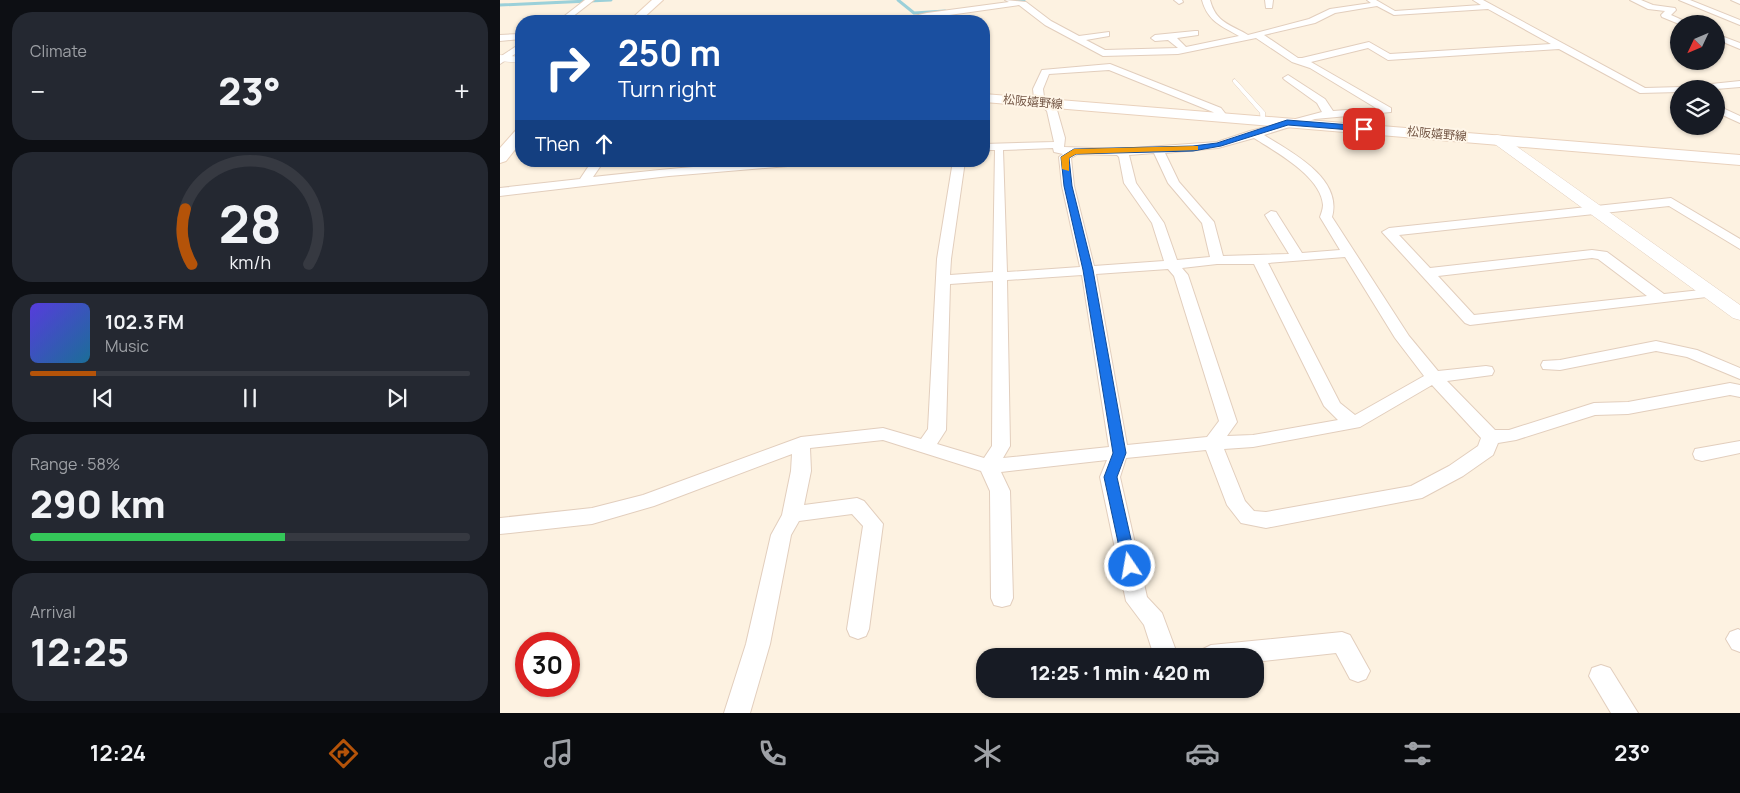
<!DOCTYPE html>
<html lang="en">
<head>
<meta charset="utf-8">
<style>
  :root { --surface:#171b24; --page:#242831; --text:#f1f3f6; --muted:#9ea1a6; --line:#363941; --accent:#b45309 }
  body { margin:0; font-family:Manrope,"Noto Sans JP",sans-serif; background:var(--page); color:var(--text); height:100vh; display:flex; flex-direction:column; font-size:19px; white-space:nowrap }
  * { box-sizing:border-box; margin:0 }
  p { font-size:16px; color:var(--muted) }
  .icon { flex:none; width:28px; height:28px; fill:none; stroke:currentColor; stroke-width:2; stroke-linecap:round; stroke-linejoin:round }
  .map { position:relative; flex:1; overflow:hidden }
  .side { display:flex; flex-direction:column; gap:12px; padding:12px; background:#0d0f14; width:500px }
  .side>* { flex:none }
  .banner { position:absolute; left:15px; top:15px; width:475px; height:152px; border-radius:20px; box-shadow:0 1px 4px #0004; background:#1a4fa0; color:#fff; overflow:hidden }
  .needle { width:32px; rotate:226deg }
  .buttons { position:absolute; left:1170px; top:15px; display:grid; gap:10px }
  .buttons a { display:grid; place-items:center; width:55px; height:55px; border-radius:50%; background:var(--surface); box-shadow:0 1px 4px #0004; font-size:25px }
  .speed { position:absolute; left:15px; top:632px; display:flex; gap:10px; font-size:25px; font-weight:700; text-align:center }
  .speed>* { display:grid; place-content:center; width:65px; height:65px; border-radius:50%; background:var(--surface); box-shadow:0 1px 4px #0004; line-height:1 }
  .speed .limit { border:8px solid #d22; background:#fff; color:#111 }
  .pin { position:absolute; display:grid; place-items:center; width:42px; height:42px; color:#fff; margin:-21px; border-radius:10px; box-shadow:0 2px 8px #0006 }
  .me { position:absolute; width:55px; margin:-28px; rotate:348deg; stroke-linejoin:round; filter:drop-shadow(0 0 4px #0008) }
  .turn { display:flex; align-items:center; gap:18px; height:105px; padding:0 20px; font-size:22px }
  .turn .icon { width:65px; height:65px; stroke-width:2.5 }
  .turn b { display:block; font-size:35px; line-height:42px }
  .then { display:flex; align-items:center; height:48px; padding:0 20px; background:#0003; gap:10px; font-size:19px }
  .big { font-size:38px; font-weight:800; line-height:1.1 }
  .side .tile { flex:1; display:flex; flex-direction:column; justify-content:center; gap:8px; min-width:0; padding:0 18px; border-radius:20px; background:var(--page) }
  .side .dial { align-items:center; gap:0 }
  .dial svg { height:130px; overflow:visible; fill:none; stroke:var(--line); stroke-width:7; stroke-linecap:round; text-anchor:middle }
  .dial text { fill:var(--text); stroke:none }
  .song { display:flex; align-items:center; gap:15px }
  .cover { width:60px; height:60px; border-radius:8px; background:linear-gradient(135deg,hsl(250 70% 55%),hsl(200 70% 35%)) }
  .played { height:5px; border-radius:2px; background:linear-gradient(90deg,var(--accent) 15%,var(--line) 15%) }
  .keys { display:flex; justify-content:space-around; direction:ltr }
  .heat { display:flex; justify-content:space-between; align-items:center; font-size:28px; direction:ltr }
  .charge { height:8px; border-radius:4px; background:linear-gradient(90deg,#34c759 58%,var(--line) 0) }
  .trip { position:absolute; left:476px; top:648px; width:288px; height:50px; border-radius:20px; background:var(--surface); box-shadow:0 1px 4px #0004; font-weight:800; line-height:50px; text-align:center }
  .tabs { display:flex; height:80px; justify-content:space-around; align-items:center; background:#090b0e; color:var(--muted) }
  .tabs .icon { width:35px; height:35px }
  .tabs .current { color:var(--accent) }
  .tabs b { font-size:22px; color:var(--text) }
  main { display:flex; flex:1; min-height:0 }
  .map>svg:first-child { display:block }
</style>
</head>
<body>
<main>
<section class="side">
<div class="tile"><p>Climate</p>
<div class="heat"><a>−</a><b class="big">23°</b><a>+</a></div>
</div>
<div class="tile dial"><svg viewBox="0 0 100 80">
<path d="M14 69A42 42 0 1 1 86 69"/>
<path d="M14 69A42 42 0 0 1 10 35" stroke="#b45309"/>
<text x="50" y="56" font-size="32" font-weight="700">28</text>
<text x="50" y="72" font-size="11">km/h</text>
</svg></div>
<div class="tile">
<div class="song"><i class="cover"></i><div><b>102.3 FM</b><p>Music</p></div></div>
<div class="played"></div>
<div class="keys"><svg class="icon" aria-label="previous" viewBox="0 0 24 24"><path d="M18 5L8 12l10 7zM5 5v14"/></svg><svg class="icon" aria-label="pause" viewBox="0 0 24 24"><path d="M8 5v14M16 5v14"/></svg><svg class="icon" aria-label="next" viewBox="0 0 24 24"><path d="M6 5l10 7-10 7zM19 5v14"/></svg></div>
</div>
<div class="tile"><p>Range · 58%</p><b class="big">290 km</b><div class="charge"></div></div>
<div class="tile"><p>Arrival</p><b class="big">12:25</b></div>
</section>
<div class="map">
<svg width="1240" height="713" viewBox="0 0 1240 713">
  <rect width="100%" height="100%" fill="#fdf2e1"/>
  <g fill="none" stroke-linecap="round" stroke-linejoin="round">
    <g stroke="#9bd0d9" stroke-width="3">
      <polyline points="398,0 414,13 445,11"/>
      <polyline points="511,2 524,0"/>
      <polyline points="0,5 111,0"/>
    </g>
    <g stroke="#e2cebd" stroke-width="1">
      <polygon id="service" points="735,79 765,112 765,122 761,122 760,113 733,82 733,80"/>
    </g>
    <g stroke="#e2cebd" stroke-width="2">
      <g id="minor">
        <polygon points="85,0 94,0 67,21 58,21"/>
        <path d="M505 0 526 2 551 21 579 36 609 32V36L586 40 605 50 678 48 668 40 655 41 651 38 655 35 695 31H698V35L677 38 686 47 739 36C722 26 708 22 702 0H710C716 23 730 24 748 35L809 19 830 9 871 3 867 0H876L895 11 981 5 973 0H983L1145 88 1182 87 1184 89H1179V92L1140 93 1059 49 888 60 868 48 811 62 891 108V112L815 119 764 135C791 152 843 178 832 217L909 336 938 371 986 366 992 367 994 371 992 375 947 381 995 430H1009L1094 403 1128 402 1230 383 1240 385V397L1230 395 1128 414 1095 415 1016 440 998 443 993 455 963 476 922 498 766 528 741 523 727 505 706 450 626 458 620 477 647 597 662 613 678 656H654L644 625 626 601 600 477 607 460 501 472 510 491 513 598 510 605 502 607 494 605 491 598 490 491 481 471 383 440 310 448 311 471 304 505 357 498 364 501 383 524 369 629 366 636 358 639 350 636 347 629 363 526 352 514 299 521 291 535 270 644 250 713H224L246 644 271 535 282 515 291 471 292 454 154 506 92 524 0 534V518L92 508 143 495 301 437 383 428 421 439 428 429 437 259 453 161H465L451 259 450 275 493 272 495 150H484V144L554 142 547 111 534 98 533 89 542 70 610 64 721 108 728 117 727 119H719L713 112 609 70 549 74 543 89 544 97 557 110 565 138 564 147 620 149 717 142 750 131 822 112 817 103 785 80 783 78 788 75 825 99 833 111 876 108 810 68 792 62 756 38 678 54 603 56 545 25 519 5 407 21H392L427 13 509 2ZM877 6 894 15 988 9 1051 44 890 54 869 42 802 58H798L764 35 815 23 835 13ZM754 138C776 152 821 176 823 205 823 209 821 214 820 217L840 250 802 253 776 212 771 211 765 215 789 254 723 256 714 222 679 182 665 153 718 148ZM553 148 554 152 563 154 559 157 562 186 580 267 507 272 503 150ZM654 153 668 183 702 223 710 257 677 260 664 223 636 183 629 155ZM578 154 617 155 619 157 624 183 652 223 664 261 594 266 574 186 571 158ZM845 257 895 338 924 376 855 415 840 403 768 263ZM717 264H754L824 406 838 420 753 435 727 436 737 422 688 275 682 268ZM668 269 674 276 719 421 707 437 627 445 596 274ZM582 275 609 447 503 458 510 446 507 280ZM493 281 492 446 484 458 437 444 446 430 450 284ZM932 385 981 438 978 446 949 466 911 486 766 512 754 511 745 501 724 449 753 447 860 427Z"/>
        <polygon points="674,0 682,0 683,2 679,4"/>
        <polygon points="765,0 773,0 772,8 766,8"/>
        <polygon points="1130,0 1141,0 1153,5 1175,8 1176,10 1171,15 1191,24 1179,24 1162,17 1161,15 1165,11 1148,9"/>
        <polygon points="1179,0 1190,0 1240,20 1240,25"/>
        <polygon points="1231,0 1240,0 1240,4"/>
        <polygon points="21,34 21,39 0,41 0,35"/>
        <polygon points="1216,34 1240,43 1240,49 1216,39"/>
        <polygon points="21,43 21,50 0,64 0,57"/>
        <polygon points="1240,81 1240,87 1216,89 1187,89 1192,86"/>
        <polygon points="1216,105 1240,116 1240,123 1216,112"/>
        <path d="M92 161H104L93 177C167 169 241 161 317 161L311 164 169 176 0 196V188L80 179Z"/>
        <path d="M1171 198 1240 239V249L1169 206 899 235 930 268 1092 250 1107 252 1164 294 1210 289 1215 290 1217 293 1215 296 970 325 965 323 882 232 889 228ZM1092 258 1098 259 1147 296 974 315 938 276Z"/>
        <polygon points="1156,341 1197,350 1240,368 1240,379 1187,357 1156,351 1060,370 1043,369 1041,365 1043,361 1060,360"/>
        <polygon points="1240,441 1240,453 1202,461 1195,459 1193,454 1195,449"/>
        <polygon points="1238,629 1240,630 1240,652 1232,649 1226,639 1230,632"/>
        <polygon points="842,632 850,635 870,671 866,679 858,682 850,679 836,653 755,662 755,656 699,656 703,649 711,645"/>
        <polygon points="1101,665 1110,668 1138,713 1111,713 1089,676 1092,668"/>
      </g>
    </g>
    <g stroke="#e2cebd" stroke-width="1">
      <g id="tertiary">
        <polygon points="0,55 21,57 21,63 0,61"/>
        <polygon points="997,135 1002,136 1240,305 1240,320 1233,318 992,142 990,139 992,136"/>
      </g>
    </g>
    <g stroke="#e9d1bc" stroke-width="2">
      <g id="secondary">
        <polygon points="152,0 163,0 140,21 129,21"/>
        <polygon points="484,94 1240,155 1240,165 484,102"/>
        <polygon points="21,129 21,142 6,161 0,163 0,148 16,130"/>
      </g>
    </g>
    <use href="#service" fill="#fff" fill-rule="evenodd"/>
    <use href="#minor" fill="#fff" fill-rule="evenodd"/>
    <use href="#tertiary" fill="#fff" fill-rule="evenodd"/>
    <use href="#secondary" fill="#fff" fill-rule="evenodd"/>
  </g>
  <polygon fill="#1a73e8" stroke="#114b97" points="787,120 864,126 867,129 864,131 788,125 721,146 693,151 576,154 569,158 572,186 593,270 626,453 617,477 637,566 635,570 630,572 624,570 604,477 613,453 583,270 564,186 561,157 574,149 693,146 717,143"/>
  <polygon fill="#f59e0b" points="696,146 698,146 698,150 576,154 569,158 569,171 562,169 561,157 574,149"/>
  <g text-anchor="middle" stroke-width="4" stroke-linejoin="round" paint-order="stroke">
    <g font-size="12" fill="#755847" stroke="#fff6e8">
      <text transform="translate(533 102) rotate(5)" y="4">松阪嬉野線</text>
      <text transform="translate(937 134) rotate(5)" y="4">松阪嬉野線</text>
    </g>
  </g>
</svg>
<div class="buttons">
<a><svg class="needle" viewBox="-14 -14 28 28"><path d="M0-13l5 13h-10z" fill="#e53935"/><path d="M0 13l5-13h-10z" fill="#9ea1a6"/></svg></a>
<a><svg class="icon" aria-label="layers" viewBox="0 0 24 24"><path d="M12 4l9 5-9 5-9-5zM3 14l9 5 9-5"/></svg></a>
</div>
<div class="speed"><div class="limit">30</div></div>
<div class="pin" style="left:864px;top:129px;background:#d93025"><svg class="icon" aria-label="arrive" viewBox="0 0 24 24"><path d="M6 21V4h12l-3 4 3 4H6"/></svg></div>
<svg class="me" style="left:630px;top:566px" viewBox="-20 -20 40 40"><circle r="17" fill="#1a73e8" stroke="#fff" stroke-width="3"/><path d="M0-11L8 9 0 5-8 9z" fill="#fff"/></svg>
<div class="trip">12:25 · 1 min · 420 m</div>
<div class="banner">
<div class="turn"><svg class="icon" aria-label="right" viewBox="0 0 24 24"><path d="M7 20v-9h11M14 6l5 5-5 5"/></svg><div><b>250 m</b>Turn right</div></div>
<div class="then">Then<svg class="icon" aria-label="ahead" viewBox="0 0 24 24"><path d="M12 20V5M6 11l6-6 6 6"/></svg></div>
</div>
</div>
</main>
<nav class="tabs">
<b>12:24</b>
<svg class="icon current" aria-label="directions" viewBox="0 0 24 24"><path d="M12 3l9 9-9 9-9-9zM9 14v-3h6M13 9l2 2-2 2"/></svg>
<svg class="icon" aria-label="music" viewBox="0 0 24 24"><path d="M9 18V5l10-2v13"/><circle cx="6" cy="18" r="3"/><circle cx="16" cy="16" r="3"/></svg>
<svg class="icon" aria-label="phone" viewBox="0 0 24 24"><path d="M5 4h4l2 5-3 2q2 4 5 5l2-3 5 2v4C11 20 4 13 5 4z"/></svg>
<svg class="icon" aria-label="climate" viewBox="0 0 24 24"><path d="M12 3v18M4 7l16 10M4 17L20 7"/></svg>
<svg class="icon" aria-label="car" viewBox="0 0 24 24"><path d="M5 17H2v-5l4-1 3-4h7l3 4 3 1v5h-3M9 17h6M6 11h13"/><circle cx="7" cy="17" r="2"/><circle cx="17" cy="17" r="2"/></svg>
<svg class="icon" aria-label="filters" viewBox="0 0 24 24"><path d="M4 7h16M4 17h16"/><circle cx="9" cy="7" r="2"/><circle cx="15" cy="17" r="2"/></svg>
<b>23°</b>
</nav>
</body>
</html>
